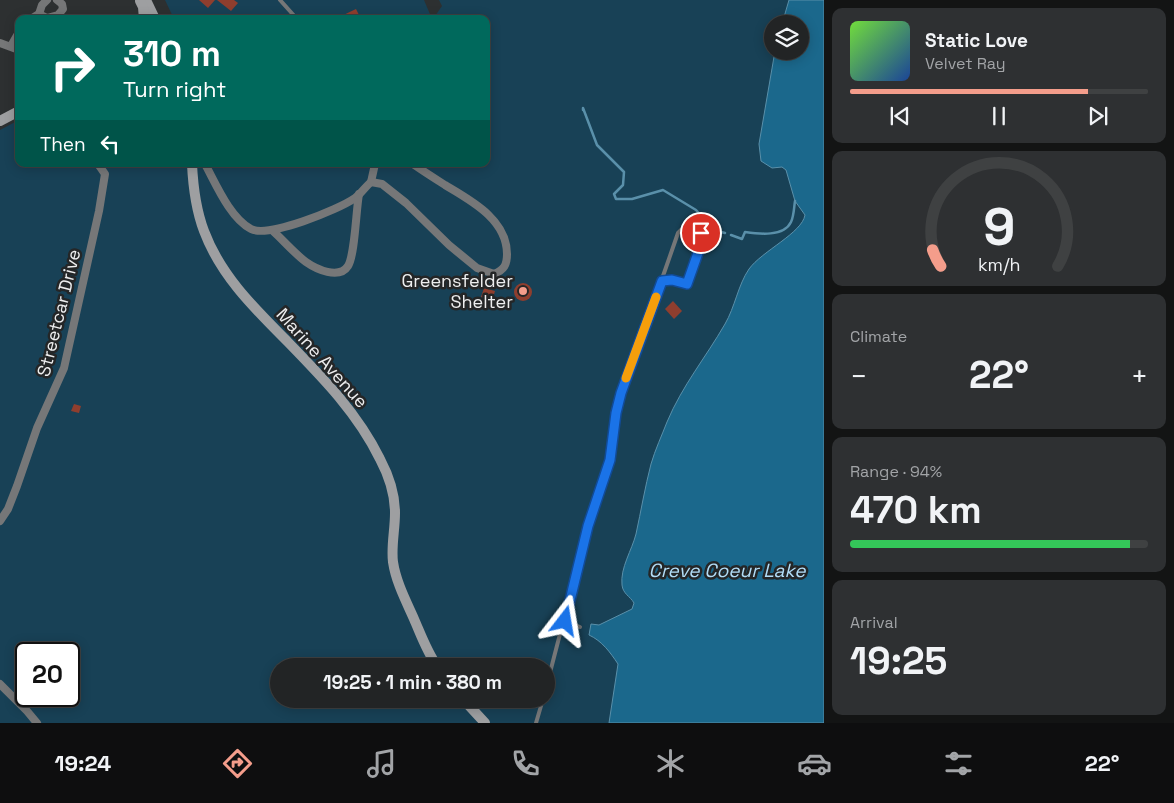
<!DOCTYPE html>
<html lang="en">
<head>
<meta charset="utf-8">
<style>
  :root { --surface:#222425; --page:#2e3032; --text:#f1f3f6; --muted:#a2a4a7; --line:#3f4142; --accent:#f49d8b }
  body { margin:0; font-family:"Space Grotesk",sans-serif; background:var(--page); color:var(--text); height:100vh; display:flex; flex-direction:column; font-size:19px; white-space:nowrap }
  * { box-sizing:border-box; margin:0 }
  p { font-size:16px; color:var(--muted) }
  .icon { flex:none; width:28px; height:28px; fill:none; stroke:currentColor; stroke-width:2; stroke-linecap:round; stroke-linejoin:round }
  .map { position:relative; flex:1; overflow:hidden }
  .sheet { display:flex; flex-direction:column; gap:8px; padding:8px; background:#131414; width:350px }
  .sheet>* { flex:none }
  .banner { position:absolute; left:15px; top:15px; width:475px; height:152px; border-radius:10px; box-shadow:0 2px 12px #0003,0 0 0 1px var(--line); background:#00695c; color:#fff; overflow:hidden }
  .buttons { position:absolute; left:764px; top:15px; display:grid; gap:10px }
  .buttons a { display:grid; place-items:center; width:45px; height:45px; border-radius:50%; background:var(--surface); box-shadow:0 2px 12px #0003,0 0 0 1px var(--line); font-size:25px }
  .speed { position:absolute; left:15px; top:642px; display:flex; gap:10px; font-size:25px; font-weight:700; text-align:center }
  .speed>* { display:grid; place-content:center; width:65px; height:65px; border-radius:50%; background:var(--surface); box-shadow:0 2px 12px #0003,0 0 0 1px var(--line); line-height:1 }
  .speed .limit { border:2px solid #111; border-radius:8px; background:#fff; color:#111 }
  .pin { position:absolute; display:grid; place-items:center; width:42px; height:42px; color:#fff; margin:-21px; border:2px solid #fff; border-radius:50%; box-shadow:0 1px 5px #0007 }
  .me { position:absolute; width:55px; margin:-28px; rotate:14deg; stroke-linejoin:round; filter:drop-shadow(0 0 4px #0008) }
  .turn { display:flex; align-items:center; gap:18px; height:105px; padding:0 25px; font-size:22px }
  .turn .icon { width:65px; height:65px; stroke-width:2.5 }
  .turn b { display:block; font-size:35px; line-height:42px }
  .then { display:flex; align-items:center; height:48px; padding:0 25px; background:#0003; gap:10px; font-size:19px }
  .big { font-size:38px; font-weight:700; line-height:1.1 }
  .sheet .card { flex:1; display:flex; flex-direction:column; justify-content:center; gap:8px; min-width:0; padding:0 18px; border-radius:10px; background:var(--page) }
  .sheet .dial { align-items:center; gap:0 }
  .dial svg { height:130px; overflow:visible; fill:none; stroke:var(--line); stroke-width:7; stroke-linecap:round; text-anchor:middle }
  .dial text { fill:var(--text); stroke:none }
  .song { display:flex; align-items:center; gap:15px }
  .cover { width:60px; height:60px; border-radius:8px; background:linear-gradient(135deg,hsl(100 70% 55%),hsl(220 70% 35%)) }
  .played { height:5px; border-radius:2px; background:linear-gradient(90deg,var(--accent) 80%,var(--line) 80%) }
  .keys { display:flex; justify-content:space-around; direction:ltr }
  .heat { display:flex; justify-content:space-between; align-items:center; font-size:28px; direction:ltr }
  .charge { height:8px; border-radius:4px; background:linear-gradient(90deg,#34c759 94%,var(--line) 0) }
  .trip { position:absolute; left:270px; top:658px; width:285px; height:50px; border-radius:25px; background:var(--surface); box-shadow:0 2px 12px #0003,0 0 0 1px var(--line); font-weight:700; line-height:50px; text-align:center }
  .tab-bar { display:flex; height:80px; justify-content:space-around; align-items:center; background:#0e0e0f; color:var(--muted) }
  .tab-bar .icon { width:35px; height:35px }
  .tab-bar .active { color:var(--accent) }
  .tab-bar b { font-size:22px; color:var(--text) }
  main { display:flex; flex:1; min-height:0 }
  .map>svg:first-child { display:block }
</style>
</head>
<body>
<main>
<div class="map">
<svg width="824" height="723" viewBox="0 0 824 723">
  <rect width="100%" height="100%" fill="#2d3031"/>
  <g fill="#184156" fill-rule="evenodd">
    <polygon points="165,0 424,0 432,19 174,19"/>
    <path d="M439 0H824V723H0V130L19 120V164H486V19H433L442 6ZM772 24H800V51H772ZM26 654H69V696H26ZM279 666H546V699H279Z"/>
  </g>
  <path fill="#1b688c" stroke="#5a90aa" d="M789 0H824V723H609L618 664C610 652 602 641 589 635L591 624 599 625 632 609 634 603C630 596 623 594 622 585 620 568 632 550 636 534 641 511 645 487 651 464 655 450 662 435 667 422 682 386 706 357 725 324 735 307 738 285 749 269 762 251 802 233 805 215L795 201 786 170 782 167 772 168 761 161 759 144 775 51H800V24H782Z"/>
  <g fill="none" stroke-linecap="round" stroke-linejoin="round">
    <g stroke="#5a90aa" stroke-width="2.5">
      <polyline points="583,110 583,108 597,145 624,172 623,185 614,194 616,199 632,199 663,190 696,210 714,230 725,233"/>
      <path d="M731 235 742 239 745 232C759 234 784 237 791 222 794 216 794 207 795 201"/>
    </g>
  </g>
  <g fill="#8f3e2e">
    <polygon points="199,0 215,0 208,8"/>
    <polygon points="217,0 234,0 238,3 231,11"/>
    <polygon points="356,9 361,19 335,19"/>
    <circle cx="523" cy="292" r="9"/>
    <polygon points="484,288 495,291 492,301 481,297"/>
    <polygon points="673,301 682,311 674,319 665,309"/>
    <polygon points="74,404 81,406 79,413 71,411"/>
  </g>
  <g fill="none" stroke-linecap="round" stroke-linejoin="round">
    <g stroke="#767778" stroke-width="4">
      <polyline points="280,0 297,19"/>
      <polyline points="565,621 580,627"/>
      <path d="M546 688 588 526 610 460 621 393 662 281 663 276 678 233 682 229C690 229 699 229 704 236L687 284 672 280 662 281"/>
      <polyline points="536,723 543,699"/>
    </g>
    <g stroke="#767778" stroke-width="8">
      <polyline points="39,14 47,18 58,15 63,9 62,4 57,0"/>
      <polyline points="31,19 39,14 42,5 47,0"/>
      <polyline points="0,43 19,50"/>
      <polyline points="11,46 19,32"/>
      <path d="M205 164C216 184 230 218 251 229 268 238 338 210 355 198 361 194 365 187 371 182"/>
      <path d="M375 164 371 182 382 184 406 203 449 245 477 268 494 274C504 270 507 265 507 254 507 219 470 200 445 185 434 178 423 171 413 164"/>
      <path d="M273 231C283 240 295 254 306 262 316 269 339 280 348 266 355 255 356 210 359 194"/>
      <polyline points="0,521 8,509 17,486 37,428 64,368 99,211 105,174 98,164"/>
      <polyline points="0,684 27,711 37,723"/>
    </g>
    <g stroke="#9e9fa1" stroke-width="10">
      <polyline points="146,0 155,19"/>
      <polyline points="140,1 143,7 144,19"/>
      <polyline points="0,121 19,111"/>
      <path d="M192 164C193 185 196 210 204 231 220 274 252 306 284 338 321 376 357 412 380 459 389 476 395 494 395 513 395 530 391 546 393 562 396 582 406 601 414 619 421 635 427 652 437 666"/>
      <polyline points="463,699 485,723"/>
    </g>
  </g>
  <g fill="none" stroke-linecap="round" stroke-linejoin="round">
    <g stroke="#114b97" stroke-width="12">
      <polyline id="route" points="565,621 588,526 610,460 616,413 621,393 662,281 672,280 687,284 704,236 701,233"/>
    </g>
    <use href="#route" stroke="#1a73e8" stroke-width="9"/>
    <polyline stroke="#f59e0b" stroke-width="9" points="626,378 656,297"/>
  </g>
  <circle fill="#f49d8b" stroke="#242627" stroke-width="2" cx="523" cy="291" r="5"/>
  <g text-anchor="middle" stroke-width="5" stroke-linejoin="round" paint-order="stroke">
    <g font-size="18" fill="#edeeef" stroke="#242627" text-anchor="end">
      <text x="513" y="287">Greensfelder<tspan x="513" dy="21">Shelter</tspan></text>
    </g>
    <g font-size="18" fill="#edeeef" stroke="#242627">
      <text transform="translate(59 313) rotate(-76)" y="6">Streetcar Drive</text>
      <text transform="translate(322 358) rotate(48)" y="6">Marine Avenue</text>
    </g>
    <g font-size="19" font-style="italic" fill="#b2ddf7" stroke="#242627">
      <text x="727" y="577">Creve Coeur Lake</text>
    </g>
  </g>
</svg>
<div class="buttons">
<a><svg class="icon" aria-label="layers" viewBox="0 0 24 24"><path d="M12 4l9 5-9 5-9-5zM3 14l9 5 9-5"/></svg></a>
</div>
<div class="speed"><div class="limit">20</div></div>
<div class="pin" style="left:701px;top:233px;background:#d93025"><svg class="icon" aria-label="arrive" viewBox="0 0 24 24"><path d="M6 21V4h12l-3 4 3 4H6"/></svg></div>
<svg class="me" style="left:565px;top:621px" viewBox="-20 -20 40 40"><path d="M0-17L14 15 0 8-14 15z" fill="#1a73e8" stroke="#fff" stroke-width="4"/></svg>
<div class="trip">19:25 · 1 min · 380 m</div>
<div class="banner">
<div class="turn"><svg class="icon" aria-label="right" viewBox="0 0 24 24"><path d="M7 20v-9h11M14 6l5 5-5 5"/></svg><div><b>310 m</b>Turn right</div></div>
<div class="then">Then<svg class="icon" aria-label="left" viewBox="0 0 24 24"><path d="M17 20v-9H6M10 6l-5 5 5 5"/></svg></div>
</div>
</div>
<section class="sheet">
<div class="card">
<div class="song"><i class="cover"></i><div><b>Static Love</b><p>Velvet Ray</p></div></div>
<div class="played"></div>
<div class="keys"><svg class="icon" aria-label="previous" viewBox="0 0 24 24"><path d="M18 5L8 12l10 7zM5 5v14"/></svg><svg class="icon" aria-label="pause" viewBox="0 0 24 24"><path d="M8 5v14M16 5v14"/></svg><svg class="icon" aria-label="next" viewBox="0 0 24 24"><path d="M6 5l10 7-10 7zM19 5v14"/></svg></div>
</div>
<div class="card dial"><svg viewBox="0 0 100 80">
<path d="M14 69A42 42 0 1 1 86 69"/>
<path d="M14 69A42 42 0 0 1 9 59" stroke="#f49d8b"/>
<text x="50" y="56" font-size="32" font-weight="700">9</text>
<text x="50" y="72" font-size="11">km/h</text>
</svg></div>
<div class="card"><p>Climate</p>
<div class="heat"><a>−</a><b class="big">22°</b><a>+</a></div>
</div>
<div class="card"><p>Range · 94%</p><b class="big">470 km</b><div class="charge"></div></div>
<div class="card"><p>Arrival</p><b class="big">19:25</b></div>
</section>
</main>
<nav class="tab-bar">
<b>19:24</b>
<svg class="icon active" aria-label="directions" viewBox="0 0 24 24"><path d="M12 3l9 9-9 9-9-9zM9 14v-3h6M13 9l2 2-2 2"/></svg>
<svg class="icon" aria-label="music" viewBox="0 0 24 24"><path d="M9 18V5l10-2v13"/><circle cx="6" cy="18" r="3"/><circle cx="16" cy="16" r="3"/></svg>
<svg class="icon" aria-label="phone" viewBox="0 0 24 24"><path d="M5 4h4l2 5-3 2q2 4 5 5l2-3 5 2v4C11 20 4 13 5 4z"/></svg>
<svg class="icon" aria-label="climate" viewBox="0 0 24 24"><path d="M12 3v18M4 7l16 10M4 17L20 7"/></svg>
<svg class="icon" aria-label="car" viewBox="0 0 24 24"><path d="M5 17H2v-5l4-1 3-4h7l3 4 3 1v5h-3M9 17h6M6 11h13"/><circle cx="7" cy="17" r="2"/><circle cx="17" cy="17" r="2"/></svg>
<svg class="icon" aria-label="filters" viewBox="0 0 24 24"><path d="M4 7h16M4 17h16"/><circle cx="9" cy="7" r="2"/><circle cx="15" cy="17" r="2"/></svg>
<b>22°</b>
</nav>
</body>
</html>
